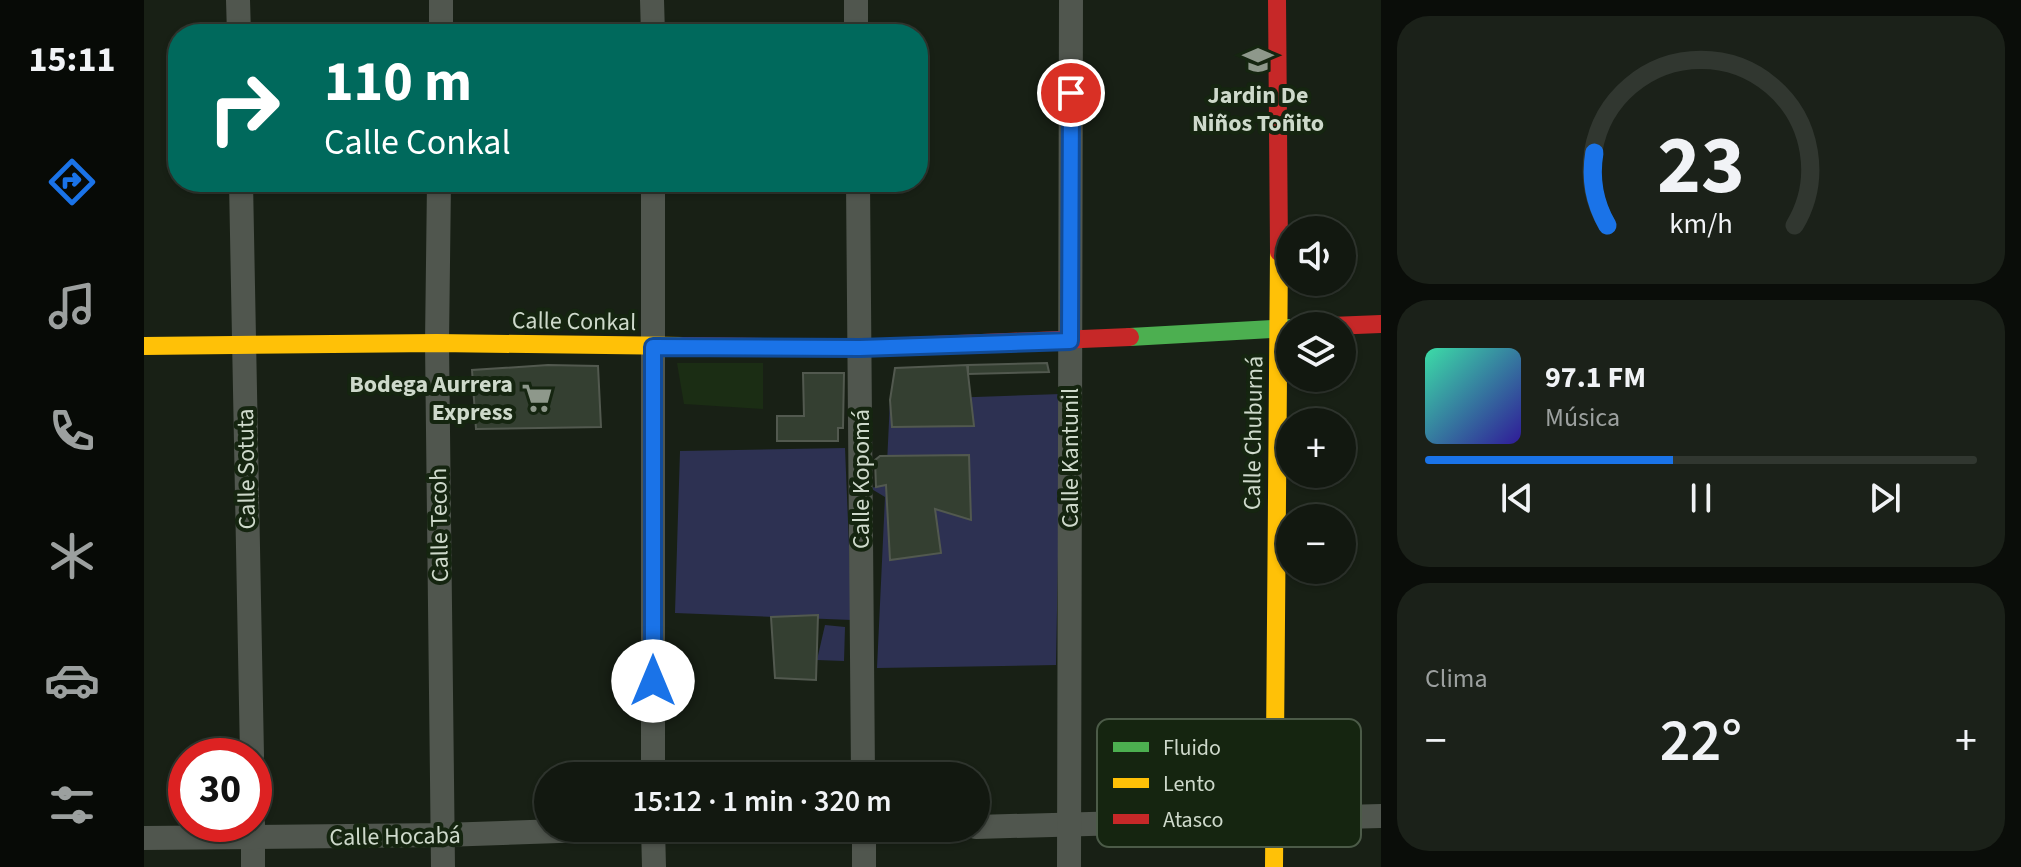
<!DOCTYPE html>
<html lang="es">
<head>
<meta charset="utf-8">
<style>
  :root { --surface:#121810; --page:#1b2119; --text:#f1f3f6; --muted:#9ca09f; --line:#313730; --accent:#1a73e8 }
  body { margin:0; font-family:"Source Sans 3",sans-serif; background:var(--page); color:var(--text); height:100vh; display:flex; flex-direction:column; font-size:30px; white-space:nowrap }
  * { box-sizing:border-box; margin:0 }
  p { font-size:26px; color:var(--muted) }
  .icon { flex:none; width:44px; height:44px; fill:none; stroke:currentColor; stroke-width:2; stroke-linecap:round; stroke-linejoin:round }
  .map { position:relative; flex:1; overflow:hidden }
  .panel { display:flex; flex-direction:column; gap:16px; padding:16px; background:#0a0d09; width:640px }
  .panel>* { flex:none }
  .guide { position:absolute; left:24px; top:24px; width:760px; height:168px; border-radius:32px; box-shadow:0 2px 6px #0004,0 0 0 2px var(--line); background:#00695c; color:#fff; overflow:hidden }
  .fabs { position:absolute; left:1132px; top:216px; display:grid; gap:16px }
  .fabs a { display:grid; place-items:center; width:80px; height:80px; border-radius:50%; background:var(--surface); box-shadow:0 2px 6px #0004,0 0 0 2px var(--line); font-size:40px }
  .speed { position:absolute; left:24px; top:738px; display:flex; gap:16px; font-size:40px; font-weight:700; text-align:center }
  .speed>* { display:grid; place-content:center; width:104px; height:104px; border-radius:50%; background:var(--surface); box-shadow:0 2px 6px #0004,0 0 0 2px var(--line); line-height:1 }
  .speed .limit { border:12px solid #d22; background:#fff; color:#111 }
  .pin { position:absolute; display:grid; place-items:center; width:68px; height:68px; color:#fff; margin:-34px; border:4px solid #fff; border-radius:50%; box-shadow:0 2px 8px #0007 }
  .me { position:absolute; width:88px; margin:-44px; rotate:0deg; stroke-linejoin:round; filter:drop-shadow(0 0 6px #0008) }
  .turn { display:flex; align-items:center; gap:28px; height:168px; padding:0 24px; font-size:36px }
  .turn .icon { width:104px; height:104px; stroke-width:2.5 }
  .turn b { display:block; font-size:56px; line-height:68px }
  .big { font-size:60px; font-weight:600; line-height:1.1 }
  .panel .widget { flex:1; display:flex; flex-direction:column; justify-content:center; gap:12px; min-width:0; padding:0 28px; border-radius:32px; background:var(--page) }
  .panel .dial { align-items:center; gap:0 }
  .dial svg { height:208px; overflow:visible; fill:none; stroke:var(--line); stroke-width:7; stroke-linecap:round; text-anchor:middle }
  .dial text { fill:var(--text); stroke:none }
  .song { display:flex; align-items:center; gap:24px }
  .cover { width:96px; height:96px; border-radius:12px; background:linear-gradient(135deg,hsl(160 70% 55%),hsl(250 70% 35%)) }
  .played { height:8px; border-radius:4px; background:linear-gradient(90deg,var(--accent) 45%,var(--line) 45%) }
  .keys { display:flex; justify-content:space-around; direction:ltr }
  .heat { display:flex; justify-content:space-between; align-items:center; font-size:44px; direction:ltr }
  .trip { position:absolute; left:390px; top:762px; width:456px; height:80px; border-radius:40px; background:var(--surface); box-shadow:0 2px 6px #0004,0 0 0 2px var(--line); font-weight:600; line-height:80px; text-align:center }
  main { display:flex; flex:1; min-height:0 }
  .tab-bar { display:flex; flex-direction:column; width:144px; justify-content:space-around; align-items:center; background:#070a06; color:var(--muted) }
  .tab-bar .icon { width:56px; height:56px }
  .tab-bar .selected { color:var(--accent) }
  .tab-bar b { font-size:36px; color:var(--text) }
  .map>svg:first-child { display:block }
</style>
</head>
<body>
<main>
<nav class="tab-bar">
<b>15:11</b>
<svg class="icon selected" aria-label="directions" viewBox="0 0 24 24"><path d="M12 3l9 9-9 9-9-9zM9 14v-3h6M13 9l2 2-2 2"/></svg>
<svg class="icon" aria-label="music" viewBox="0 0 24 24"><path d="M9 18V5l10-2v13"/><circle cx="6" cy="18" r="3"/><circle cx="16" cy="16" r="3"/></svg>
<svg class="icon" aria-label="phone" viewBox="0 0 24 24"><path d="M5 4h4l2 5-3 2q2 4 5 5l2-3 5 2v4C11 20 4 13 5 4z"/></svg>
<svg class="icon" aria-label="climate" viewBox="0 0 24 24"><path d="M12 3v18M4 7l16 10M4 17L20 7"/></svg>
<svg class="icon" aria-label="car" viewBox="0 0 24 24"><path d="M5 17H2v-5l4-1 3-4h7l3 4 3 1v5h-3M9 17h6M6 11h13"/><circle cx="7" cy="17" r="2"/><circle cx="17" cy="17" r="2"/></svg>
<svg class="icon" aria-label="filters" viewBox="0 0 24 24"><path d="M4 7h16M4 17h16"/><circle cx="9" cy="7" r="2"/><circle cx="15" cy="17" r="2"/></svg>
</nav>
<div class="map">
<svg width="1237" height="867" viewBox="0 0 1237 867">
  <rect width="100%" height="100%" fill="#182015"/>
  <polygon fill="#1b2d14" points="533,363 619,363 619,409 540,404"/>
  <g fill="#2d3152">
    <polygon points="917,394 912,665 733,668 741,497 726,488 742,485 746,400"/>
    <polygon points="701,448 708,620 531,613 536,451"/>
    <polygon points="681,625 701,627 700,661 673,660"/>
  </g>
  <g fill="#343f31" stroke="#52594f" stroke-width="2">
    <polygon points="903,363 905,372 824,374 824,365"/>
    <polygon points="404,365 454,366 457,427 332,429 328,370"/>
    <polygon points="823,365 830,426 748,427 746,400 751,368"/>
    <polygon points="659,373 700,373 699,428 694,428 694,441 633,441 633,416 660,416"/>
    <polygon points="825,455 827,520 791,509 797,553 746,560 742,485 732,487 731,460 736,456"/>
    <polygon points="674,615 672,680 631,678 627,617"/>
  </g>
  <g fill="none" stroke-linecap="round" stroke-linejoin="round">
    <g stroke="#50564e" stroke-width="24">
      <polyline points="94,0 95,34"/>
      <polyline points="508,0 509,34"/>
      <polyline points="712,0 712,34"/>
      <polyline points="297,34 297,0"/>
      <polyline points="97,182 108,756"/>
      <polyline points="295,182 293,343 299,867"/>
      <polyline points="509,182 509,776"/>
      <polyline points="714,182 719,776"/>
      <polyline points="109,824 109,867"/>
      <polyline points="832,827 1237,816"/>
      <polyline points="509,828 510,867"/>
      <polyline points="524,828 720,831 809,828"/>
      <polyline points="720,828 720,867"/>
      <polyline points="0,838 299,835 503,828"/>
      <polyline points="925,867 927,0"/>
    </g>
    <polyline stroke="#4caf50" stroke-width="18" points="986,337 1146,328"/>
    <g stroke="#ffc107" stroke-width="18">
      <polyline points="0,346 293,343 539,346"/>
      <polyline points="1130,867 1135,252"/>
    </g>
    <g stroke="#c62828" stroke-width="18">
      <polyline points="1133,0 1135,252"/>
      <polyline points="1187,326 1237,324"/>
      <polyline points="539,346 716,348 986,337"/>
    </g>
  </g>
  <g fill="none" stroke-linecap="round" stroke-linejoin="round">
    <g stroke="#114b97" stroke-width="20">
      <polyline id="route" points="509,681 509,347 716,348 926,341 927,93"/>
    </g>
    <use href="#route" stroke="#1a73e8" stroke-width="14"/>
  </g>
  <defs>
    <g id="school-bare" transform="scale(2.4)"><path d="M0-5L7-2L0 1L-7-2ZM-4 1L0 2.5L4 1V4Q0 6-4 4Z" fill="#8e988b" stroke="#152510" stroke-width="2.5" paint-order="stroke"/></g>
    <g id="supermarket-bare" transform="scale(2.4)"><path d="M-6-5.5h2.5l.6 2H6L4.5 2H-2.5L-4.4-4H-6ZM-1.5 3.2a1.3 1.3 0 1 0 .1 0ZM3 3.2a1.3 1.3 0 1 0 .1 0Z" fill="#8e988b" stroke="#152510" stroke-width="2.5" paint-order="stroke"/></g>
  </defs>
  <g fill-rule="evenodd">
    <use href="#school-bare" x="1114" y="60"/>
    <use href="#supermarket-bare" x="393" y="398"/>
  </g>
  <g text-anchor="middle" stroke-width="8" stroke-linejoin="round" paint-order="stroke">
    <g font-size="24" font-weight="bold" fill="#ced9cb" stroke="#152510">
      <text x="1114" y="103">Jardin De<tspan x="1114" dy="28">Niños Toñito</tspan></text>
      <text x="369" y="392" text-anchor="end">Bodega Aurrera<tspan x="369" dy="28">Express</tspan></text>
    </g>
    <g font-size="24" fill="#ced9cb" stroke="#152510">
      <text transform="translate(430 321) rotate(1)" y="8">Calle Conkal</text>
      <text transform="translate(1109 433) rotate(-89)" y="8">Calle Chuburná</text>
      <text transform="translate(926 458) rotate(-90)" y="8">Calle Kantunil</text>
      <text transform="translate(102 469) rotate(-91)" y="8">Calle Sotuta</text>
      <text transform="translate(717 479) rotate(-90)" y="8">Calle Kopomá</text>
      <text transform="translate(295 525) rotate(-91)" y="8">Calle Tecoh</text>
      <text transform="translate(251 836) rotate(-1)" y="8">Calle Hocabá</text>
    </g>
  </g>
  <rect x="953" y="719" width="264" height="128" rx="12" fill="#152510" stroke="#4c5b48" stroke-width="2"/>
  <rect x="969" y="742" width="36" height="10" fill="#4caf50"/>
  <rect x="969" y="778" width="36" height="10" fill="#ffc107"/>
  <rect x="969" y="814" width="36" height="10" fill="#c62828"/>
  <g font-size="22" fill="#ced9cb">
    <text x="1019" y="755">Fluido</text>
    <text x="1019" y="791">Lento</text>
    <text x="1019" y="827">Atasco</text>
  </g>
</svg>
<div class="fabs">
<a><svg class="icon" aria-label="sound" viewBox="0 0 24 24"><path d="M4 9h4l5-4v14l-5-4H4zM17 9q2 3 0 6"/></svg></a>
<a><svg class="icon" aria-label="layers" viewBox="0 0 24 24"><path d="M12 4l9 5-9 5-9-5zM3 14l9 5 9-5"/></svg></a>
<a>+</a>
<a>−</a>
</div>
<div class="speed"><div class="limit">30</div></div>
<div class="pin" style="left:927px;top:93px;background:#d93025"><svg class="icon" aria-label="arrive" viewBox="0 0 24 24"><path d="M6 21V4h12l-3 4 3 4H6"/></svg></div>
<svg class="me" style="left:509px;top:681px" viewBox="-20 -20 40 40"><circle r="19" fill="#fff"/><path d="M0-13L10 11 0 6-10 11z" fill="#1a73e8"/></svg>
<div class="trip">15:12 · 1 min · 320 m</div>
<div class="guide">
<div class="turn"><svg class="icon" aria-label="right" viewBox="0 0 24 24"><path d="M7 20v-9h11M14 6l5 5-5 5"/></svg><div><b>110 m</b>Calle Conkal</div></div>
</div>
</div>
<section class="panel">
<div class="widget dial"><svg viewBox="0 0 100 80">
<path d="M14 69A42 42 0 1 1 86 69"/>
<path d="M14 69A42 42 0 0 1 9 41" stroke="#1a73e8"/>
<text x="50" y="56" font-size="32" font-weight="700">23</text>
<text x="50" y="72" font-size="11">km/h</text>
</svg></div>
<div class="widget">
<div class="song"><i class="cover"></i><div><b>97.1 FM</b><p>Música</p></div></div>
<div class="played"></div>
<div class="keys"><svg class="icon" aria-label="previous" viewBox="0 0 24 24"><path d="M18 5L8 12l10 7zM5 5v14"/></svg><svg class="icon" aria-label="pause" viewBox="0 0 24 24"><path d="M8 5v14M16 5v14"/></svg><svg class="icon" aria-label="next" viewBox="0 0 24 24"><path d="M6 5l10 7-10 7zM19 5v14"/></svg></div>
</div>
<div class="widget"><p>Clima</p>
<div class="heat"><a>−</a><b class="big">22°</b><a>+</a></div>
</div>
</section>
</main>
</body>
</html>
